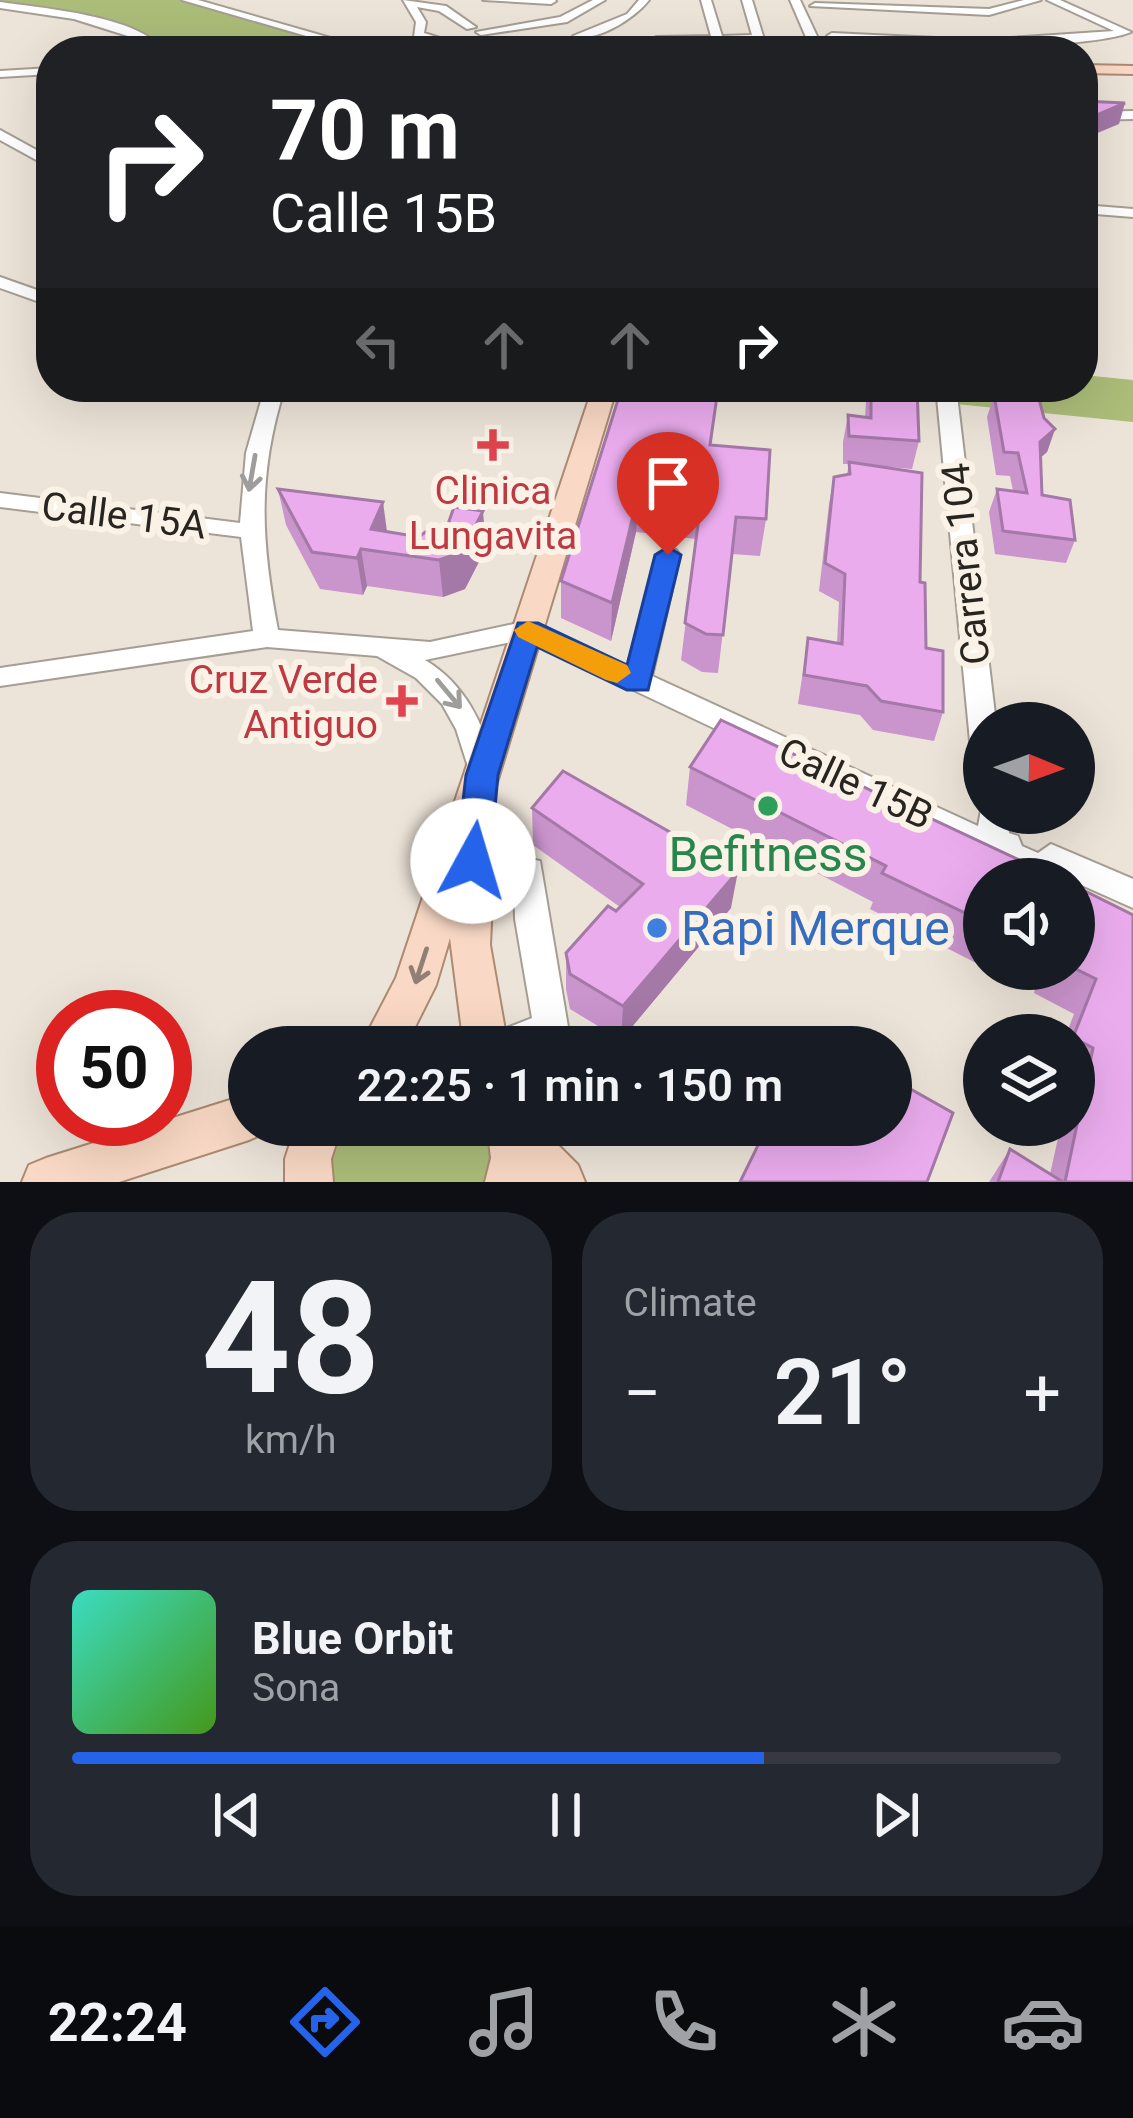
<!DOCTYPE html>
<html lang="en">
<head>
<meta charset="utf-8">
<style>
  :root { --surface:#171b24; --page:#242831; --text:#f1f3f6; --muted:#9ea1a6; --line:#363941; --accent:#2563eb }
  body { margin:0; font-family:Roboto,sans-serif; background:var(--page); color:var(--text); height:100vh; display:flex; flex-direction:column; font-size:45px; white-space:nowrap }
  * { box-sizing:border-box; margin:0 }
  p { font-size:39px; color:var(--muted) }
  .icon { flex:none; width:66px; height:66px; fill:none; stroke:currentColor; stroke-width:2; stroke-linecap:round; stroke-linejoin:round }
  .map { position:relative; height:1182px; overflow:hidden }
  .sheet { display:flex; flex-direction:column; gap:30px; padding:30px; background:#0d0f14; flex:1 }
  .sheet>* { flex:none }
  .hud { position:absolute; left:36px; top:36px; width:1062px; height:366px; border-radius:48px; box-shadow:0 12px 48px #0002; background:#202124; color:#fff; overflow:hidden }
  .needle { width:78px; rotate:91deg }
  .controls { position:absolute; left:963px; top:702px; display:grid; gap:24px }
  .controls a { display:grid; place-items:center; width:132px; height:132px; border-radius:50%; background:var(--surface); box-shadow:0 12px 48px #0002; font-size:60px }
  .speed { position:absolute; left:36px; top:990px; display:flex; gap:24px; font-size:60px; font-weight:700; text-align:center }
  .speed>* { display:grid; place-content:center; width:156px; height:156px; border-radius:50%; background:var(--surface); box-shadow:0 12px 48px #0002; line-height:1 }
  .speed .limit { border:18px solid #d22; background:#fff; color:#111 }
  .pin { position:absolute; display:grid; place-items:center; width:102px; height:102px; color:#fff; margin:-123px -51px; border-radius:50% 50% 50% 0; rotate:-45deg; box-shadow:0 0 12px #0007 }
  .pin .icon { rotate:45deg }
  .me { position:absolute; width:132px; margin:-66px; rotate:6deg; stroke-linejoin:round; filter:drop-shadow(0 0 9px #0008) }
  .turn { display:flex; align-items:center; gap:42px; height:252px; padding:0 36px; font-size:54px }
  .turn .icon { width:156px; height:156px; stroke-width:2.5 }
  .turn b { display:block; font-size:84px; line-height:102px }
  .lanes { display:flex; align-items:center; height:114px; padding:0 36px; background:#0003; justify-content:center; gap:60px; direction:ltr }
  .lanes .off { opacity:.35 }
  .big { font-size:90px; font-weight:600; line-height:1.1 }
  .sheet .card { flex:1; display:flex; flex-direction:column; justify-content:center; gap:18px; min-width:0; padding:0 42px; border-radius:48px; background:var(--page) }
  .sheet .dial { align-items:center; gap:0 }
  .dial b { font-size:156px; line-height:1 }
  .song { display:flex; align-items:center; gap:36px }
  .cover { width:144px; height:144px; border-radius:18px; background:linear-gradient(135deg,hsl(170 70% 55%),hsl(100 70% 35%)) }
  .played { height:12px; border-radius:6px; background:linear-gradient(90deg,var(--accent) 70%,var(--line) 70%) }
  .keys { display:flex; justify-content:space-around; direction:ltr }
  .heat { display:flex; justify-content:space-between; align-items:center; font-size:66px; direction:ltr }
  .sheet .tiles { flex:1; display:grid; gap:30px; grid-template-columns:1fr 1fr }
  .card:last-child { grid-column:span 2 }
  .trip { position:absolute; left:228px; top:1026px; width:684px; height:120px; border-radius:60px; background:var(--surface); box-shadow:0 12px 48px #0002; font-weight:600; line-height:120px; text-align:center }
  .tabs { display:flex; height:192px; justify-content:space-around; align-items:center; background:#090b0e; color:var(--muted) }
  .tabs .icon { width:84px; height:84px }
  .tabs .active { color:var(--accent) }
  .tabs b { font-size:54px; color:var(--text) }
  .map>svg:first-child { display:block }
</style>
</head>
<body>
<div class="map">
<svg width="1133" height="1182" viewBox="0 0 1133 1182">
  <rect width="100%" height="100%" fill="#ede4d9"/>
  <g fill="#acbd79">
    <polygon points="0,0 187,0 323,37 322,42 343,51 158,51 151,40 76,16 0,5"/>
    <polygon points="1083,375 1133,380 1133,422 787,387 1083,387"/>
    <polygon points="319,1125 510,1125 509,1182 309,1182"/>
  </g>
  <g fill="none" stroke-linecap="round" stroke-linejoin="round">
    <g stroke="#a69e94" stroke-width="4">
      <g id="minor">
        <polygon points="182,0 198,0 376,51 358,51"/>
        <polygon points="403,0 446,6 476,27 467,29 439,11 417,7 426,22 424,33 443,39 605,40 610,43 605,46 442,45 414,37 416,22"/>
        <polygon points="483,0 555,0 556,1 551,4"/>
        <polygon points="593,0 605,0 567,22 481,35 476,32 560,17"/>
        <path d="M639 0H649C634 19 596 43 573 36L627 14Z"/>
        <polygon points="701,0 711,0 722,36 752,35 742,0 752,0 763,36 754,42 652,42 656,37 711,36"/>
        <polygon points="790,0 800,0 824,51 812,51"/>
        <polygon points="1024,0 1041,0 989,15 810,6 815,3 989,9"/>
        <path d="M1047 0H1060L1131 32C1091 50 866 53 827 36L832 33 979 40 1114 31Z"/>
        <path d="M0 2C41 8 141 16 164 51H152L147 42 74 19 0 8Z"/>
        <polygon points="51,68 51,74 0,77 0,71"/>
        <polygon points="1133,111 1133,119 1083,120 1083,112"/>
        <polygon points="0,130 51,158 51,168 0,140"/>
        <polygon points="1083,205 1133,209 1133,217 1083,213"/>
        <polygon points="0,277 51,295 51,306 0,288"/>
        <path d="M265 387H285C257 475 261 540 278 630L430 642 528 621 628 666 656 555 668 548 676 550 680 555 652 676 978 826 982 805 984 813H1007L1009 833 1018 836 1022 846 1038 853 1051 844 1133 879V908L1077 883 1074 888V879H1032L526 639 425 660C465 684 484 724 495 768L491 776 481 779 471 776 456 729 442 704 416 678 377 656 267 647 0 686V668L253 631 241 537 0 507V493L240 523 246 453Z"/>
        <polygon points="936,387 956,387 996,723 984,723 984,752 974,749 970,741"/>
        <polygon points="473,848 540,861 568,1027 563,1039 543,1047 484,1047 489,1035 532,1018 515,919 514,881 462,870 458,861 462,852"/>
      </g>
    </g>
    <g stroke="#ad8a72" stroke-width="4">
      <g id="major">
        <polygon points="816,38 836,51 798,51"/>
        <polygon points="1083,65 1133,66 1133,74 1083,73"/>
        <polygon points="593,387 617,387 485,822 495,834 490,945 508,1047 464,1047 450,938 436,985 405,1047 360,1047 396,978"/>
        <polygon points="249,1094 249,1125 269,1125 265,1133 249,1140 119,1182 22,1182 29,1165 46,1158"/>
        <polygon points="296,1125 342,1125 331,1159 333,1182 285,1182 285,1159"/>
        <polygon points="487,1125 538,1125 578,1165 585,1182 485,1182 491,1158"/>
      </g>
    </g>
    <use href="#minor" fill="#fff" fill-rule="evenodd"/>
    <use href="#major" fill="#f9d9c5" fill-rule="evenodd"/>
  </g>
  <g fill="#ca94cd">
    <polygon points="622,387 711,445 766,519 760,556 732,554 718,673 702,672 681,660 696,539 636,532 611,641 561,618 561,581"/>
    <polygon points="867,387 917,387 919,441 912,469 878,466 920,582 926,648 943,712 934,741 873,730 860,715 798,704 808,638 837,643 839,602 819,591 829,504 834,477 847,474 849,464 843,464 843,442 848,415 865,417"/>
    <polygon points="994,395 1044,418 1055,429 1047,452 1040,458 1042,495 1075,540 1066,563 995,554 989,512 997,489 1013,491 1010,476 996,475 987,417"/>
    <polygon points="278,489 387,532 486,548 465,589 443,597 367,586 363,595 320,589 286,525"/>
    <polygon points="690,767 984,879 984,967 870,909 873,902 686,805"/>
    <polygon points="532,808 731,908 621,1040 570,1009 566,989 566,953 620,907 533,845"/>
    <polygon points="1074,888 1133,915 1133,1182 989,1182 1010,1149 1050,1174 1061,1125 1074,1125 1074,1035 1066,1035 1074,1014 1034,993 1041,969 1074,969"/>
    <polygon points="988,969 1005,969 1001,975"/>
  </g>
  <g fill="#a478a7">
    <polygon points="1125,103 1119,124 1083,139 1083,121"/>
    <polygon points="1055,429 1047,452 1032,465 1040,442"/>
    <polygon points="638,495 636,532 611,641 612,603"/>
    <polygon points="383,502 388,539 371,529"/>
    <polygon points="483,511 486,548 465,589 443,597 439,560"/>
    <polygon points="361,549 367,586 363,595 357,558"/>
    <polygon points="738,871 731,908 621,1040 623,1006"/>
  </g>
  <g fill="#ebacee" stroke="#a478a7" stroke-width="3">
    <polygon points="1083,101 1125,103 1083,121"/>
    <polygon points="622,387 717,396 710,445 770,450 766,519 736,517 723,635 706,634 685,623 701,502 638,495 612,603 561,581"/>
    <polygon points="871,387 917,387 919,441 849,436 848,415 871,418"/>
    <polygon points="994,395 1039,399 1044,418 1055,429 1040,442 1042,495 1070,500 1075,540 1003,531 997,489 1027,493 1018,453 1004,452"/>
    <polygon points="849,462 922,473 920,582 925,583 926,648 943,651 943,712 881,701 867,686 804,675 808,638 842,644 845,574 825,563 834,477 850,474"/>
    <polygon points="278,489 383,502 371,529 419,537 433,526 447,527 454,507 483,511 462,552 439,560 361,549 357,558 312,552"/>
    <polygon points="721,720 1047,873 1044,879 984,879 984,922 882,873 886,866 690,767"/>
    <polygon points="563,771 738,871 623,1006 570,974 566,953 608,906 616,911 643,884 532,808"/>
    <polygon points="1075,886 1133,915 1133,1182 1065,1182 1093,1048 1074,1038 1074,1035 1096,979 1074,968"/>
    <polygon points="891,1078 953,1113 927,1182 740,1182 768,1125 891,1125"/>
    <polygon points="1010,1149 1063,1182 998,1182"/>
  </g>
  <defs><path id="oneway-shaft" d="M-6 0H5M1.5-3L5.5 0L1.5 3" fill="none" stroke-width="1.6" stroke-linecap="round" stroke-linejoin="round" transform="scale(3)"/></defs>
  <g stroke="#9e9d9b">
    <use href="#oneway-shaft" transform="translate(252 473) rotate(100)"/>
    <use href="#oneway-shaft" transform="translate(449 694) rotate(50)"/>
  </g>
  <use stroke="#907f73" href="#oneway-shaft" transform="translate(421 966) rotate(108)"/>
  <polygon fill="#2563eb" stroke="#184099" stroke-width="3" points="668,547 681,555 648,690 627,690 537,647 498,775 490,861 485,871 473,875 461,871 456,861 466,775 518,623 538,623 627,665 655,555"/>
  <polygon fill="#f59e0b" points="528,621 627,665 631,673 617,683 606,680 518,637 514,630"/>
  <g fill="#e0444e" stroke="#faf2e7" stroke-width="4.5">
    <path d="M487 427h12v12h12v12h-12v12h-12v-12h-12v-12h12z"/>
    <path d="M396 683h12v12h12v12h-12v12h-12v-12h-12v-12h12z"/>
  </g>
  <circle fill="#2e9e5b" stroke="#faf2e7" stroke-width="4.5" cx="768" cy="806" r="12"/>
  <circle fill="#3f7fe0" stroke="#faf2e7" stroke-width="4.5" cx="657" cy="928" r="12"/>
  <g text-anchor="middle" stroke-width="12" stroke-linejoin="round" paint-order="stroke">
    <g font-size="39" fill="#be3a42" stroke="#faf2e7">
      <text x="493" y="504">Clinica<tspan x="493" dy="45">Lungavita</tspan></text>
      <text x="378" y="693" text-anchor="end">Cruz Verde<tspan x="378" dy="45">Antiguo</tspan></text>
    </g>
    <g font-size="39" fill="#282521" stroke="#faf2e7">
      <text transform="translate(124 515) rotate(7)" y="14">Calle 15A</text>
      <text transform="translate(965 564) rotate(-96)" y="14">Carrera 104</text>
      <text transform="translate(856 783) rotate(25)" y="14">Calle 15B</text>
    </g>
    <g font-size="48" fill="#27864d" stroke="#faf2e7">
      <text x="768" y="871">Befitness</text>
    </g>
    <g font-size="48" fill="#366cbe" stroke="#faf2e7" text-anchor="start">
      <text x="681" y="945">Rapi Merque</text>
    </g>
  </g>
</svg>
<div class="controls">
<a><svg class="needle" viewBox="-14 -14 28 28"><path d="M0-13l5 13h-10z" fill="#e53935"/><path d="M0 13l5-13h-10z" fill="#9ea1a6"/></svg></a>
<a><svg class="icon" aria-label="sound" viewBox="0 0 24 24"><path d="M4 9h4l5-4v14l-5-4H4zM17 9q2 3 0 6"/></svg></a>
<a><svg class="icon" aria-label="layers" viewBox="0 0 24 24"><path d="M12 4l9 5-9 5-9-5zM3 14l9 5 9-5"/></svg></a>
</div>
<div class="speed"><div class="limit">50</div></div>
<div class="pin" style="left:668px;top:555px;background:#d93025"><svg class="icon" aria-label="arrive" viewBox="0 0 24 24"><path d="M6 21V4h12l-3 4 3 4H6"/></svg></div>
<svg class="me" style="left:473px;top:861px" viewBox="-20 -20 40 40"><circle r="19" fill="#fff"/><path d="M0-13L10 11 0 6-10 11z" fill="#2563eb"/></svg>
<div class="trip">22:25 · 1 min · 150 m</div>
<div class="hud">
<div class="turn"><svg class="icon" aria-label="right" viewBox="0 0 24 24"><path d="M7 20v-9h11M14 6l5 5-5 5"/></svg><div><b>70 m</b>Calle 15B</div></div>
<div class="lanes"><svg class="icon off" aria-label="left" viewBox="0 0 24 24"><path d="M17 20v-9H6M10 6l-5 5 5 5"/></svg><svg class="icon off" aria-label="ahead" viewBox="0 0 24 24"><path d="M12 20V5M6 11l6-6 6 6"/></svg><svg class="icon off" aria-label="ahead" viewBox="0 0 24 24"><path d="M12 20V5M6 11l6-6 6 6"/></svg><svg class="icon" aria-label="right" viewBox="0 0 24 24"><path d="M7 20v-9h11M14 6l5 5-5 5"/></svg></div>
</div>
</div>
<section class="sheet">
<div class="tiles">
<div class="card dial"><b>48</b><p>km/h</p></div>
<div class="card"><p>Climate</p>
<div class="heat"><a>−</a><b class="big">21°</b><a>+</a></div>
</div>
<div class="card">
<div class="song"><i class="cover"></i><div><b>Blue Orbit</b><p>Sona</p></div></div>
<div class="played"></div>
<div class="keys"><svg class="icon" aria-label="previous" viewBox="0 0 24 24"><path d="M18 5L8 12l10 7zM5 5v14"/></svg><svg class="icon" aria-label="pause" viewBox="0 0 24 24"><path d="M8 5v14M16 5v14"/></svg><svg class="icon" aria-label="next" viewBox="0 0 24 24"><path d="M6 5l10 7-10 7zM19 5v14"/></svg></div>
</div>
</div>
</section>
<nav class="tabs">
<b>22:24</b>
<svg class="icon active" aria-label="directions" viewBox="0 0 24 24"><path d="M12 3l9 9-9 9-9-9zM9 14v-3h6M13 9l2 2-2 2"/></svg>
<svg class="icon" aria-label="music" viewBox="0 0 24 24"><path d="M9 18V5l10-2v13"/><circle cx="6" cy="18" r="3"/><circle cx="16" cy="16" r="3"/></svg>
<svg class="icon" aria-label="phone" viewBox="0 0 24 24"><path d="M5 4h4l2 5-3 2q2 4 5 5l2-3 5 2v4C11 20 4 13 5 4z"/></svg>
<svg class="icon" aria-label="climate" viewBox="0 0 24 24"><path d="M12 3v18M4 7l16 10M4 17L20 7"/></svg>
<svg class="icon" aria-label="car" viewBox="0 0 24 24"><path d="M5 17H2v-5l4-1 3-4h7l3 4 3 1v5h-3M9 17h6M6 11h13"/><circle cx="7" cy="17" r="2"/><circle cx="17" cy="17" r="2"/></svg>
</nav>
</body>
</html>
